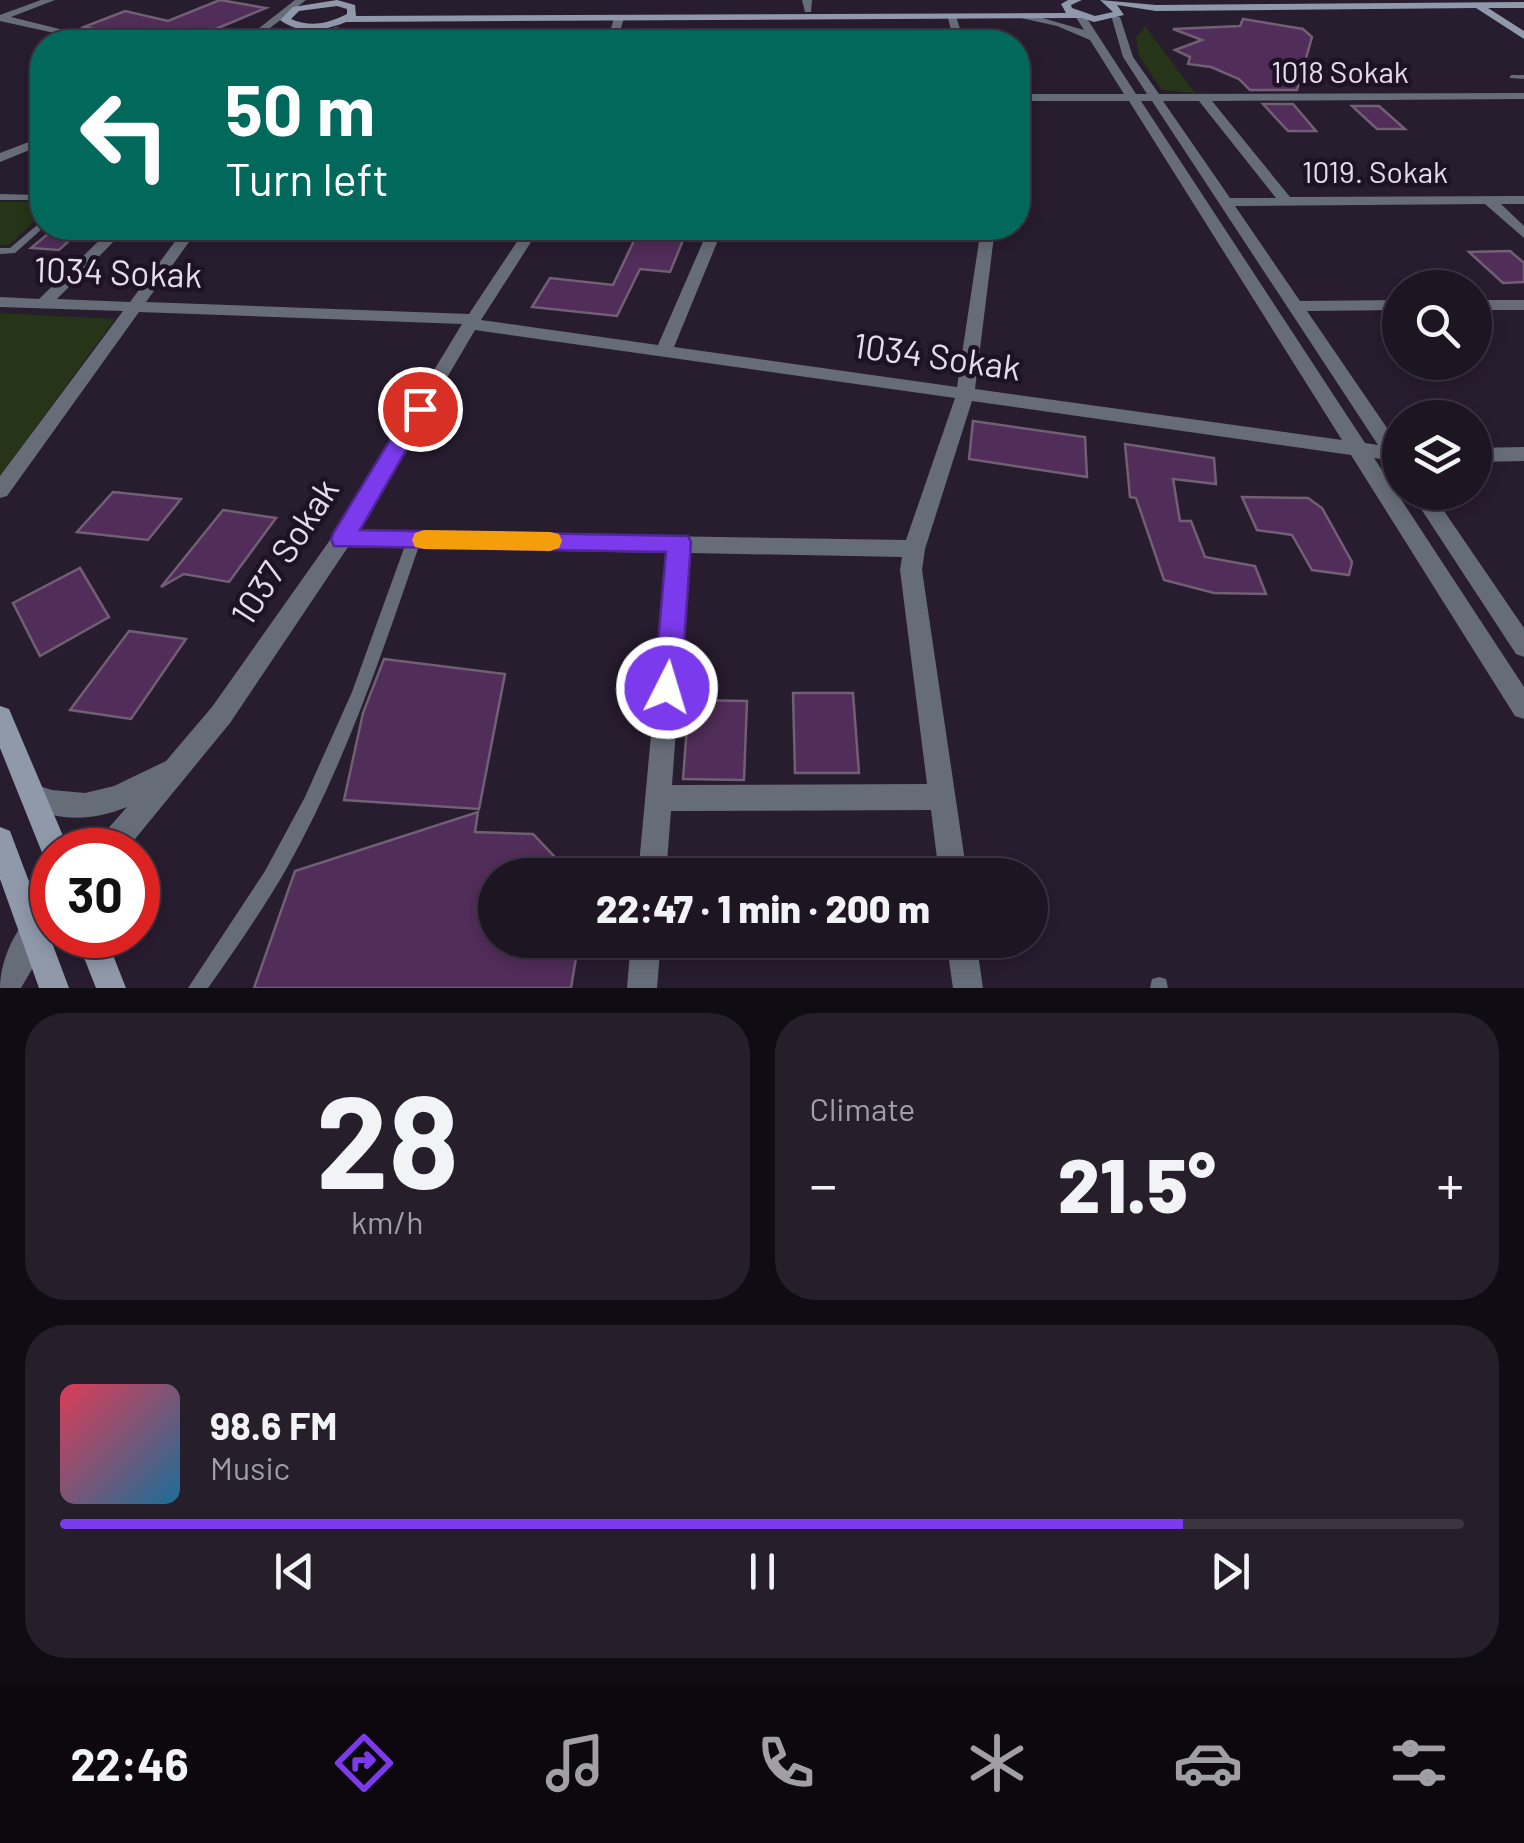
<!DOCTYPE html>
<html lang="en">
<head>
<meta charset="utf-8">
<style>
  :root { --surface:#1e1523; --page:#261e2b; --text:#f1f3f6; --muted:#a19fa6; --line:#3c3441; --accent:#7c3aed }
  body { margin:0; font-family:Barlow,sans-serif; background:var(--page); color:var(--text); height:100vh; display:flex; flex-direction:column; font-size:38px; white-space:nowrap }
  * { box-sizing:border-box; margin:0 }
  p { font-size:32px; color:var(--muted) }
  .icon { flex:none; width:55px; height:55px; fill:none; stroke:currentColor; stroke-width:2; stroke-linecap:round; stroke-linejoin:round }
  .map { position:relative; height:988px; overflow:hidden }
  .sheet { display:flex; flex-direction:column; gap:25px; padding:25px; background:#100c13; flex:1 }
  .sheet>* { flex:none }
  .guide { position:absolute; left:30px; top:30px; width:1000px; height:210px; border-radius:40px; box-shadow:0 5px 15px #0003,0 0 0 2px var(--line); background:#00695c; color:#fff; overflow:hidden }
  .buttons { position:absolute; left:1382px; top:270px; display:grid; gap:20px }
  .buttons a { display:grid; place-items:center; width:110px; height:110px; border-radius:50%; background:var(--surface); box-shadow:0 5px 15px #0003,0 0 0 2px var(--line); font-size:50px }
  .speed { position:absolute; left:30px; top:828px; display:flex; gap:20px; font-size:50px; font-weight:700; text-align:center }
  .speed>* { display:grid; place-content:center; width:130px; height:130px; border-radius:50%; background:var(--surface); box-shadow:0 5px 15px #0003,0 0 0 2px var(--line); line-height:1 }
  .speed .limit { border:15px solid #d22; background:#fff; color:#111 }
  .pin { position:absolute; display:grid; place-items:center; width:85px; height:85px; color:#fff; margin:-42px; border:5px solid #fff; border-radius:50%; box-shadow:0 2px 10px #0007 }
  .me { position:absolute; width:110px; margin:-55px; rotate:5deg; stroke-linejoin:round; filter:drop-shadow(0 0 8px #0008) }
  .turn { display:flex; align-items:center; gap:35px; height:210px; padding:0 30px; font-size:45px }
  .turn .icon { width:130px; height:130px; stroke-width:2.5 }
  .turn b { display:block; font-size:70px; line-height:85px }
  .big { font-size:75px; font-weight:800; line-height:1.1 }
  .sheet .card { flex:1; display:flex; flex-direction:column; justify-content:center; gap:15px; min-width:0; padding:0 35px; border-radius:40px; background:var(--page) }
  .sheet .dial { align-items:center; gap:0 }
  .dial b { font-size:130px; line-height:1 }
  .song { display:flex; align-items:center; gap:30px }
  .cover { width:120px; height:120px; border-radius:15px; background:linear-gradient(135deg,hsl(350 70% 55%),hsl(200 70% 35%)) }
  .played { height:10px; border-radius:5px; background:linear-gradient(90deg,var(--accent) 80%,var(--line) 80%) }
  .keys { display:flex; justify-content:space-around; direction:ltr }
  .heat { display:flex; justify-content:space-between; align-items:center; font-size:55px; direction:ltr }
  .sheet .tiles { flex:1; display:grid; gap:25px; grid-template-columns:1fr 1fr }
  .card:last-child { grid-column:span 2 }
  .trip { position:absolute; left:478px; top:858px; width:570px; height:100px; border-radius:50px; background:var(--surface); box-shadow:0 5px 15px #0003,0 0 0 2px var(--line); font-weight:800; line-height:100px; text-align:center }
  .tab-bar { display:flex; height:160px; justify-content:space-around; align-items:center; background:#0c080e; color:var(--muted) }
  .tab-bar .icon { width:70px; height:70px }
  .tab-bar .active { color:var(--accent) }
  .tab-bar b { font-size:45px; color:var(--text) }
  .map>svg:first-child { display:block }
</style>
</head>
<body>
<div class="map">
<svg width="1524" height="988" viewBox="0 0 1524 988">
  <rect width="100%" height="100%" fill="#281c2f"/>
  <g fill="#263417">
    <polygon points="1145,26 1195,93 1162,90 1139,56 1136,38"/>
    <polygon points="0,202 42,202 42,214 9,245 0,245"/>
    <polygon points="0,313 115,319 0,476"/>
  </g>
  <g fill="#512d59" stroke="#715f74" stroke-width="2.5">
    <polygon points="220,0 266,8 211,31 229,35 228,42 154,42 84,27 125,11 168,21"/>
    <polygon points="1243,19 1303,29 1312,37 1297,90 1250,90 1239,79 1211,67 1188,64 1190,57 1175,50 1202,40 1173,29 1240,26"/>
    <polygon points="1263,104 1293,104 1316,131 1288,131"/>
    <polygon points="1352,106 1379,106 1405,129 1377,129"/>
    <polygon points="55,228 82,229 59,250 31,248"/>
    <polygon points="640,228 688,228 670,272 640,269 617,316 532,307 550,278 613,285"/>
    <polygon points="1510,251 1524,263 1524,282 1503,283 1469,252"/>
    <polygon points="973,421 1085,437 1087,477 969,459"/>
    <polygon points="1125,444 1214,458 1216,484 1173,479 1180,521 1191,521 1205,557 1255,566 1266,594 1214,593 1164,580 1136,498 1130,497"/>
    <polygon points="113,492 181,499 148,540 77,532"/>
    <polygon points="1242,497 1308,498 1322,508 1352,562 1349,575 1312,570 1292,535 1257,530"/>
    <polygon points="223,510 276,518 229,582 184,574 161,587"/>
    <polygon points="80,568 109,617 40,656 13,603"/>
    <polygon points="129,631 186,639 131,719 70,710"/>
    <polygon points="384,659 505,674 479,809 344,800 363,713"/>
    <polygon points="793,693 853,693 859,773 795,773"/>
    <polygon points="689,700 747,701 744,780 683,779"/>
    <polygon points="478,812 475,832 533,834 572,875 495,875 495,940 579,940 571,988 254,988 295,871"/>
  </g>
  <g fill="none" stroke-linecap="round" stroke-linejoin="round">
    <g fill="#676d78" fill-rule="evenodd">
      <polygon points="1512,75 1524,75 1524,79 1510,78 1510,76"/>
      <polygon points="0,194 42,195 42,200 0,200"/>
      <polygon points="42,221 43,228 15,253 0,254 0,248 10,248"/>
      <path d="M414 535 419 536 421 540C383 651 345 764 288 866 264 908 236 948 208 988H188L265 871 305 797 352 692 407 540 409 536Z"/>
      <polygon points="1159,977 1166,979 1168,988 1150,988 1152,979"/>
    </g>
    <g fill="#676d78" fill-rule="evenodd">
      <polygon points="41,0 55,0 11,17 112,42 95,42 0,21 0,15"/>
      <polygon points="295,0 306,0 252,42 241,42"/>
      <polygon points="802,0 812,0 811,12 805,12"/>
      <path d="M1025 13 1084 30 1075 16 1084 14 1136 94H1147L1123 57 1111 15 1120 17 1133 57 1159 94 1524 93V99L1212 101 1290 197 1524 196V204H1501L1524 226V238L1485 204 1235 206 1300 301 1400 300V310L1307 311 1400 447V468L1392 466 1388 460 1374 458 1524 687V719L1515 716 1351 455 972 401 925 549 922 570 967 875H939L931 810 671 811 666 875H638L668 553 348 547 230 723 126 850H94L98 840 127 807C90 822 60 821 24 806L20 797 24 788 33 784 52 790 85 793 114 786 166 761 212 707 335 533 462 324 139 312 7 496 0 498V476L123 311 0 307V297L39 299 112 228H127L57 299 130 302 185 228H199L146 302 469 314 526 228H540L481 320 658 345 709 228H723L674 347 957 387 981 228H995L975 389 1342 440 1129 101H1018V94H1124L1090 40 1057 26 1021 18ZM1141 101H1152L1378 445 1365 443ZM1163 101H1199L1276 198H1230ZM475 330 955 398 906 540 357 531ZM689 553 902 557 900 570 927 784 672 785Z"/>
      <polygon points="947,14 956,16 964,42 954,42"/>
      <polygon points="619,15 624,18 617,42 607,42 614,18"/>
      <polygon points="313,24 322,26 280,42 266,42"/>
      <polygon points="335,27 344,29 334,42 324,42"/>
      <polygon points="42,137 42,145 0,162 0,153"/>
      <rect x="1475" y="300" width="49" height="10"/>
      <polygon points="1524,447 1524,461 1475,462 1475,448"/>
      <polygon points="1410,492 1431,492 1524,628 1524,657 1516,654"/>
      <path d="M52 900V935L21 988H0C0 956 21 913 52 900Z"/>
      <polygon points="631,940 661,940 657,988 627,988"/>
      <polygon points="946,940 976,940 983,988 953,988"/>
    </g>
    <g fill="#8f99aa" fill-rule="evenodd">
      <path d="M337 0 355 5 356 16 1066 13 1061 4 1068 0H1082L1071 5 1072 8 1095 16 1113 12 1100 0 1156 5 1524 2V8H1488L1524 31V39L1476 8 1156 11 1117 5 1124 15 1094 22 1082 18 346 22C324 31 300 35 280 20L293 7ZM337 6 347 9V14C329 23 311 28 291 19L299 11Z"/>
      <polygon points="0,706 9,709 69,850 52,850 52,863 45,860 0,748"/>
      <polygon points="0,827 10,831 69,988 39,988 0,879"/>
      <polygon points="75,935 105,935 126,988 96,988"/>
    </g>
  </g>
  <polygon fill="#7c3aed" stroke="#51269a" stroke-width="2.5" points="420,402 430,409 360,530 688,536 691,542 681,688 677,697 667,701 658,697 654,688 666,552 334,546 331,539 334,532 412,404"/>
  <polygon fill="#f59e0b" points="424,530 550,532 559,534 562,541 559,548 550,551 424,549 415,547 412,540 415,533"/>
  <g text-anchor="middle" stroke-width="9" stroke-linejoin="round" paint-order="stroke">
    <g font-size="30" fill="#e5ddeb" stroke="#1e1225">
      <text x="1340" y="83">1018 Sokak</text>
      <text x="1375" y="183">1019. Sokak</text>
    </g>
    <g font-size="35" fill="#e5ddeb" stroke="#1e1225">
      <text transform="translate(118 273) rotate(2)" y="12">1034 Sokak</text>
      <text transform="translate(937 357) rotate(8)" y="12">1034 Sokak</text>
      <text transform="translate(285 552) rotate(-57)" y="12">1037 Sokak</text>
    </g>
  </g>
</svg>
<div class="buttons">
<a><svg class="icon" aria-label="search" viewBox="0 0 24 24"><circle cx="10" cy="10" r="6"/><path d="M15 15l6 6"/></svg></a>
<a><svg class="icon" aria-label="layers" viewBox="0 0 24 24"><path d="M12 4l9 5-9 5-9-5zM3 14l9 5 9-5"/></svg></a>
</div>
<div class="speed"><div class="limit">30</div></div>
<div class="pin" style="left:420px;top:409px;background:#d93025"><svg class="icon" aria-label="arrive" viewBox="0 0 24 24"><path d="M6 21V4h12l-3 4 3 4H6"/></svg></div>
<svg class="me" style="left:667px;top:688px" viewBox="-20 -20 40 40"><circle r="17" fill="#7c3aed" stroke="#fff" stroke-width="3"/><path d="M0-11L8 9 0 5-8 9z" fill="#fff"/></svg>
<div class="trip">22:47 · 1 min · 200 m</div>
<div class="guide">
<div class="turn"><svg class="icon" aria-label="left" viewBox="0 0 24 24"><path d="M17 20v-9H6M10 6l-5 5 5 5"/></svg><div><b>50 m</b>Turn left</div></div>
</div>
</div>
<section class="sheet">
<div class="tiles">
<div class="card dial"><b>28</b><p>km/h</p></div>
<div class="card"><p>Climate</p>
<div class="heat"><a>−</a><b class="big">21.5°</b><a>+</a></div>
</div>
<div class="card">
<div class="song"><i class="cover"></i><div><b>98.6 FM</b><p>Music</p></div></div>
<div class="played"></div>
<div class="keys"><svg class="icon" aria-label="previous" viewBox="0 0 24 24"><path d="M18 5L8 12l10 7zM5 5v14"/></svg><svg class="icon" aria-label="pause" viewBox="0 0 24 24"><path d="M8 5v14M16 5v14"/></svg><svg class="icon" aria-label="next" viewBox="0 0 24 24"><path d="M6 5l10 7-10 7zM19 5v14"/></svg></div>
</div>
</div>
</section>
<nav class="tab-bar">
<b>22:46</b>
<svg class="icon active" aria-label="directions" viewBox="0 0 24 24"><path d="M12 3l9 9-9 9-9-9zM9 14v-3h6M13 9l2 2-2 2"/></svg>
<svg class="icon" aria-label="music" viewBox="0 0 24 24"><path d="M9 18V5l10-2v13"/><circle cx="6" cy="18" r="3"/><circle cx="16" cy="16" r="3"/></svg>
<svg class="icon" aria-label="phone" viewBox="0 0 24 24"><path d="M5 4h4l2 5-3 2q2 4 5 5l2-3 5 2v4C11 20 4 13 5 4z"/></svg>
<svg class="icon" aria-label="climate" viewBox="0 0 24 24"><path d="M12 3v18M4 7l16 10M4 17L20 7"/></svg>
<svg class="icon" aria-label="car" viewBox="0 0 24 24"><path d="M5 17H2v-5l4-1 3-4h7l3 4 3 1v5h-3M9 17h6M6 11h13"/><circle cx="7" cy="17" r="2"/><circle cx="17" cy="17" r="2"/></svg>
<svg class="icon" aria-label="filters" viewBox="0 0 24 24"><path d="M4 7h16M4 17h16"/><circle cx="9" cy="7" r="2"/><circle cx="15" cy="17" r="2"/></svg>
</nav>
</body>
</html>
